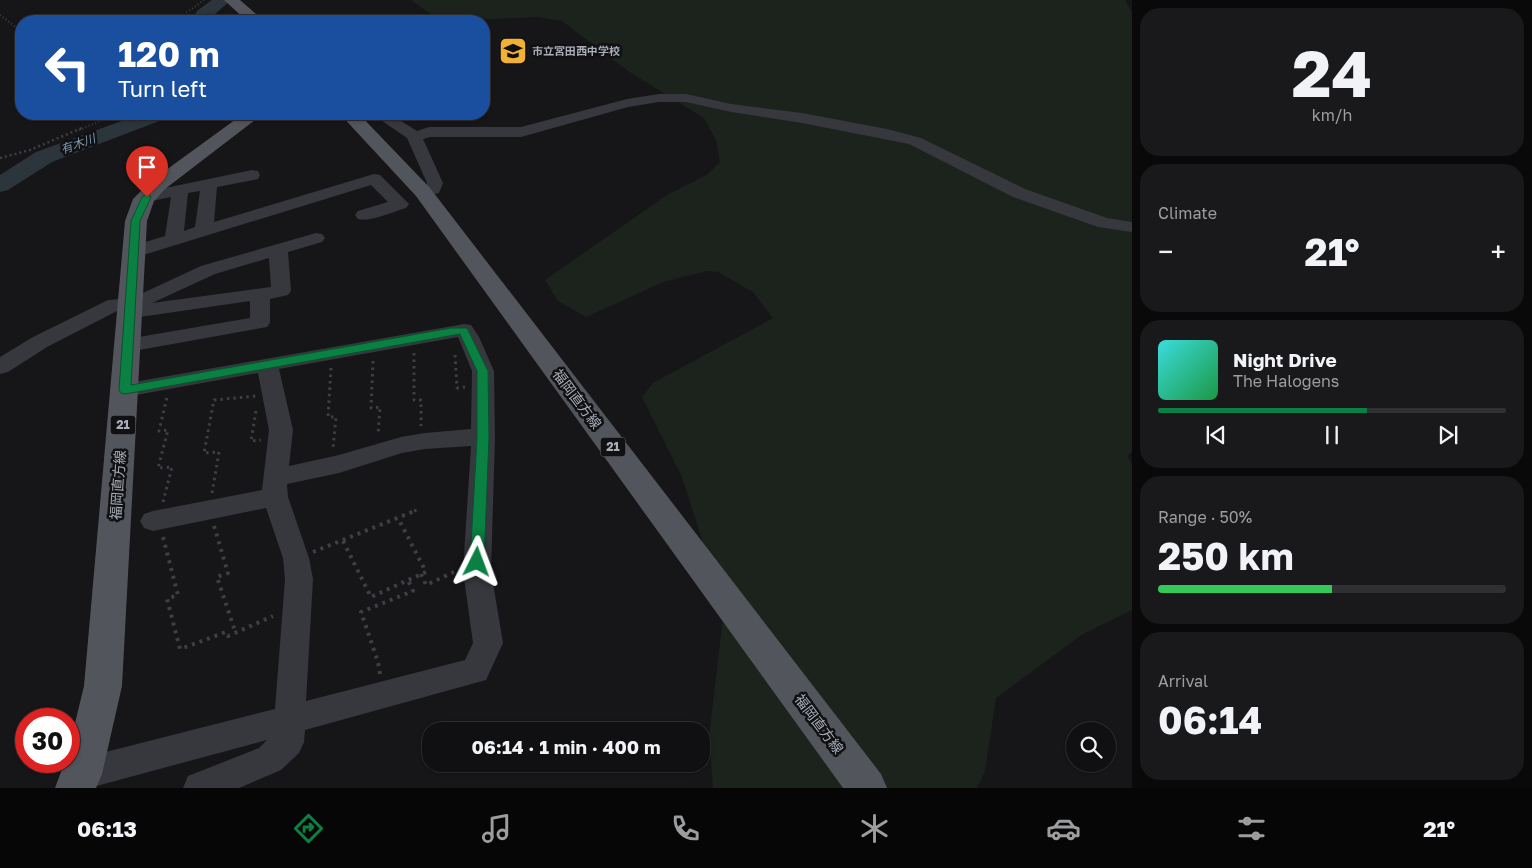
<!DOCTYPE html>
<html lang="en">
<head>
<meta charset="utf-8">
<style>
  :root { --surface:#101012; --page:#19191b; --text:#f1f3f6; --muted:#9c9d9f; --line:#303032; --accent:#0b8043 }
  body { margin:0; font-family:"Golos Text","Noto Sans JP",sans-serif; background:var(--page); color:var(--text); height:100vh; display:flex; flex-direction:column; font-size:19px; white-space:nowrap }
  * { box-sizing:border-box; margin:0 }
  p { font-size:16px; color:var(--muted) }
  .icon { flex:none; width:28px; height:28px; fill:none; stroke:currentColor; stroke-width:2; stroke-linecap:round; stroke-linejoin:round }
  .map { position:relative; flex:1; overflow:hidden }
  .drawer { display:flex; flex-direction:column; gap:8px; padding:8px; background:#09090a; width:400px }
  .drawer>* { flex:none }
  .hud { position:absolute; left:15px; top:15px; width:475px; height:105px; border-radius:20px; box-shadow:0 1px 4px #0004,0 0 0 1px var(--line); background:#1a4fa0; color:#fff; overflow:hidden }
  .buttons { position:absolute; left:1066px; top:722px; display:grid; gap:10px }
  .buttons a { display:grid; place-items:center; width:50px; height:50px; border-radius:50%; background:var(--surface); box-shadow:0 1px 4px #0004,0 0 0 1px var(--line); font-size:25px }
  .speed { position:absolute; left:15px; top:708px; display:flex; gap:10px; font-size:25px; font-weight:700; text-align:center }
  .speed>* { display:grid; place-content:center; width:65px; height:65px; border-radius:50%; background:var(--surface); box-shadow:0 1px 4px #0004,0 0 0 1px var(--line); line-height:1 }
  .speed .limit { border:8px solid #d22; background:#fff; color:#111 }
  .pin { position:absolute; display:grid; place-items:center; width:42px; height:42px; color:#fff; margin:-51px -21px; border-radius:50% 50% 50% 0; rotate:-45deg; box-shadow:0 0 5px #0007 }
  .pin .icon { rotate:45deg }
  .me { position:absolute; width:55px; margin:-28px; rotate:3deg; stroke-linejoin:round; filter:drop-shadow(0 0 4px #0008) }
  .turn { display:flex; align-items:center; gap:18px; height:105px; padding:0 20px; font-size:22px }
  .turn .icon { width:65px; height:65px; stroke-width:2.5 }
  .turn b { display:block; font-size:35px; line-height:42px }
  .big { font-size:38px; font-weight:700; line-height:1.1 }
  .drawer .card { flex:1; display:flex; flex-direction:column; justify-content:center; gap:8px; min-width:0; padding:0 18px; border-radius:20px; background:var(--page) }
  .drawer .dial { align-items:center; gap:0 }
  .dial b { font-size:65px; line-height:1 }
  .song { display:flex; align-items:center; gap:15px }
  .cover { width:60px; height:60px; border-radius:8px; background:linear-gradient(135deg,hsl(180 70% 55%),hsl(140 70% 35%)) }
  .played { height:5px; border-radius:2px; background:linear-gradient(90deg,var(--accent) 60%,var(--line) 60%) }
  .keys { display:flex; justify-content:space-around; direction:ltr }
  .heat { display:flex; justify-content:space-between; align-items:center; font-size:28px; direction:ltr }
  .charge { height:8px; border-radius:4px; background:linear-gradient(90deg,#34c759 50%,var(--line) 0) }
  .trip { position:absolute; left:422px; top:722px; width:288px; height:50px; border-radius:20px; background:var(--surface); box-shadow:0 1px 4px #0004,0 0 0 1px var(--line); font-weight:700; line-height:50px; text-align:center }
  .dock { display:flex; height:80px; justify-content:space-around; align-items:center; background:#060607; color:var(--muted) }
  .dock .icon { width:35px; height:35px }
  .dock .on { color:var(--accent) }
  .dock b { font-size:22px; color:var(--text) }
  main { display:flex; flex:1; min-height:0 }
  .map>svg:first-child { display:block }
</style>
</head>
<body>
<main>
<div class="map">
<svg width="1132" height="788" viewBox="0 0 1132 788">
  <rect width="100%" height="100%" fill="#161618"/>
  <polygon fill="#1c231d" points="411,0 1125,0 1132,12 1132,451 1128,456 1132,465 1132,610 1083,634 996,698 985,771 977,788 713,788 709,737 724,609 682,477 642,397 653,383 773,318 753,292 718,272 706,271 663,282 586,317 558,301 545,280 667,195 707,175 720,162 716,140 704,118 628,71 562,21 538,17 447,21 432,15"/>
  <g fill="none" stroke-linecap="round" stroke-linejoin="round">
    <g fill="#2c353c" fill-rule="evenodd">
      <polygon points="212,0 231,0 207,21 191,21 197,11"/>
      <polygon points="141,114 170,114 167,118 52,162 8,190 0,192 0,175 36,152"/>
    </g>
    <g stroke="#3d3f44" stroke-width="2" stroke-dasharray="1 2.5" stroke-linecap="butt">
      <polyline points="0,15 21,31"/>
      <polyline points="175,21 204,0"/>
      <polyline points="79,130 117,114"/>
    </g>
    <polyline stroke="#3d3f44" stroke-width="2.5" stroke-dasharray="2 3" stroke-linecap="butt" points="0,158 30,150 82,128"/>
    <g stroke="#3d3f44" stroke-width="3" stroke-dasharray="2.5 4" stroke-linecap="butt">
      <polyline points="414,353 414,400 421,400 421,426"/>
      <polyline points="455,355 457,388 465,387"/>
      <polyline points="373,361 371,408 380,407 378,435"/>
      <polyline points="331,368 328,417 336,417 333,448"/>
      <polyline points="256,411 251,441 261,440"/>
      <polyline points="212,493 219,452 204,453 214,400 256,396"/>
      <polyline points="163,502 172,467 158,468 168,430 159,431 167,397"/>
      <polyline points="414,511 417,510"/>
    </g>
    <g stroke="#3d3f44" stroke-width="4" stroke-dasharray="3 5" stroke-linecap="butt">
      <polyline points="214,526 228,573 217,577 235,631"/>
      <polyline points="163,537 178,595 167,599 180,649 226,632 228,636 273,616"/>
      <polyline points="343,541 371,597 426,572 398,518"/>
      <polyline points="313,552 417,510"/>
      <polyline points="421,574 426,585 456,571"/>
      <polyline points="380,674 378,662 361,612 413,591 408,580"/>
    </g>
    <g fill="#37383d" fill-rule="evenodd">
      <polygon points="659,94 686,94 731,104 802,113 887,129 921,138 1025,189 1107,218 1132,222 1132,232 1098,227 1013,197 909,144 802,123 731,112 686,102 659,102 628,107 521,137 430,137 423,139 443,183 439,193 423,197 417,196 414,192 417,188 426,186 427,183 407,138 372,114 390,114 417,131 429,127 521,127 627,99"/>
      <path d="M252 170 258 171 260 175 258 179 217 187 214 222 374 174 380 175 409 204 406 208C392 212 372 222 358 219L355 215 358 211 388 202 371 185 140 256 133 258 126 256 124 252 126 248 165 236 171 197 147 202 141 201 138 197 141 193ZM200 191 195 227 184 231 188 193Z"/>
      <path d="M316 233 322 234 325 238 322 242 288 252 291 291 288 295 270 299V323L267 327 128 352 121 350 117 345 121 340 250 318V301L133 318 126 316 124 311 119 310 47 347 8 372 0 374V357L33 337 108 300 132 298 201 266ZM269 258 271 287 152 303 215 274Z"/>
      <path d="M464 324 471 325 479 337 494 371 495 437 491 571 503 643 486 680 305 730 304 742 299 753 281 770 239 788H183L188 776 259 748 267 740 89 788H77L70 785 66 774 70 763 82 758 275 709 285 579 283 558 266 508 153 531 144 528 140 521 144 514 153 511 262 490 269 430 258 373 125 397 117 395 114 390 117 385ZM458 337 472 371 471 429 425 433 401 437 339 455 289 466 293 430 279 369ZM471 446 463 571 473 643 465 660 306 701 313 579 309 558 288 497 287 484 339 473 402 453 425 449Z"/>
    </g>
    <g fill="#53555c" fill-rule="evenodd">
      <polygon points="224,0 240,0 264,21 247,21"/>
      <polygon points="243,114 263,114 165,189 154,201 147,221 122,686 102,774 96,788 55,788 65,761 69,761 69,748 84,686 125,221 133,199 151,181"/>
      <polygon points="340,114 359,114 430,188 881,774 887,788 843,788 416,196"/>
    </g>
  </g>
  <polygon fill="#0b8043" stroke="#07532c" points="147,194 151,197 140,221 131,385 451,328 467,328 488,371 489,438 484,562 482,566 477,567 472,566 470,562 477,438 477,371 460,334 125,394 121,393 119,390 131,221 142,197"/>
  <defs>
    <g id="school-square" transform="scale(1.4375)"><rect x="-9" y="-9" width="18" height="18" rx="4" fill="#f2b134" stroke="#111113"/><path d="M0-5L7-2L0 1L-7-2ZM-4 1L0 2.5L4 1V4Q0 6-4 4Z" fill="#111"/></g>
  </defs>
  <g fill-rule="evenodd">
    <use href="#school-square" x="513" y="51"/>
  </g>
  <g text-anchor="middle" stroke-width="5" stroke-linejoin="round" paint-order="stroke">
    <g font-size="11" font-weight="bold" fill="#a8adb8" stroke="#111113" text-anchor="start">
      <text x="532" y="55">市立宮田西中学校</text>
    </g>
    <g font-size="12" font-style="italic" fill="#7f9bb3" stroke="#111113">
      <text transform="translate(78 144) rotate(-20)" y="4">有木川</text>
    </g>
    <g fill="#111113" stroke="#7b7e86" stroke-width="1">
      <rect x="110.5" y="415.5" width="25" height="19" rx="4"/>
      <rect x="600.5" y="437.5" width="25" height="19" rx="4"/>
    </g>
    <g font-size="12" font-weight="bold" fill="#a8adb8">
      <text x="123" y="429">21</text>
      <text x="613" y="451">21</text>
    </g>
    <g font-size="14" fill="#a8adb8" stroke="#111113">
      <text transform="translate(577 399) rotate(53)" y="5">福岡直方線</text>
      <text transform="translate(118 485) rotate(-86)" y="5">福岡直方線</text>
      <text transform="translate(819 724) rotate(53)" y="5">福岡直方線</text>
    </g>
  </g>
</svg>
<div class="buttons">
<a><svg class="icon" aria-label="search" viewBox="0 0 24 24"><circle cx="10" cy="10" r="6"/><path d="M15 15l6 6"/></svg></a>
</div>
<div class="speed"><div class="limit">30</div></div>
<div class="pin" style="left:147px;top:197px;background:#d93025"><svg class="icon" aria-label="arrive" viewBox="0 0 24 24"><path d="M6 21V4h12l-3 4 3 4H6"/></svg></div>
<svg class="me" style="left:477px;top:562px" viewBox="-20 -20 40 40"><path d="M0-17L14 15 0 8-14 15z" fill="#0b8043" stroke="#fff" stroke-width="4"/></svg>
<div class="trip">06:14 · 1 min · 400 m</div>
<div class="hud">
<div class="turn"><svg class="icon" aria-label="left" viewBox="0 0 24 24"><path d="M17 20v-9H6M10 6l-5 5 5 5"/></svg><div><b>120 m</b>Turn left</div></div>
</div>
</div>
<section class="drawer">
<div class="card dial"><b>24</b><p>km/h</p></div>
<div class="card"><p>Climate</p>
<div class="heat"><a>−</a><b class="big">21°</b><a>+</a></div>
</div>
<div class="card">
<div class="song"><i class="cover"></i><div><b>Night Drive</b><p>The Halogens</p></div></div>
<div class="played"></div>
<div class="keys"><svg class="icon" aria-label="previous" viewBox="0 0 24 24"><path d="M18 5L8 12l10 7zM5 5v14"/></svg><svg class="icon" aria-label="pause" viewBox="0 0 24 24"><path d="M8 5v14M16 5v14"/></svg><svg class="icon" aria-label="next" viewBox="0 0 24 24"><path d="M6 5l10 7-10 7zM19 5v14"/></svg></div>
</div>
<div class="card"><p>Range · 50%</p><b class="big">250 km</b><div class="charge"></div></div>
<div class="card"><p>Arrival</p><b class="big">06:14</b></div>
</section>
</main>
<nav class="dock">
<b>06:13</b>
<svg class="icon on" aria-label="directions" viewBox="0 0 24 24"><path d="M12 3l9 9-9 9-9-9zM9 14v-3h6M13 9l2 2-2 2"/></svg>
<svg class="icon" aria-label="music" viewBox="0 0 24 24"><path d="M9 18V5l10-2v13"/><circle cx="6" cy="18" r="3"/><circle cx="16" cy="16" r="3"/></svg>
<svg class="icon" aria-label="phone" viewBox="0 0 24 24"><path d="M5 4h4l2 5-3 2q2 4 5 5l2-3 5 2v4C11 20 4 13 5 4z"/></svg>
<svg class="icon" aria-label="climate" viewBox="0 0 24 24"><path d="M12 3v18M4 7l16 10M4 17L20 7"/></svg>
<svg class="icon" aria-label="car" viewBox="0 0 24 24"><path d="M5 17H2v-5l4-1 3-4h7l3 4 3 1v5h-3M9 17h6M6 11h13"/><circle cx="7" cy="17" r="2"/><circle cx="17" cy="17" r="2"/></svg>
<svg class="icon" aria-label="filters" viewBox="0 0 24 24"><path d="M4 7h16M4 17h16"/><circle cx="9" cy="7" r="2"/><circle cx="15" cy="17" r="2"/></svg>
<b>21°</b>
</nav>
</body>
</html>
